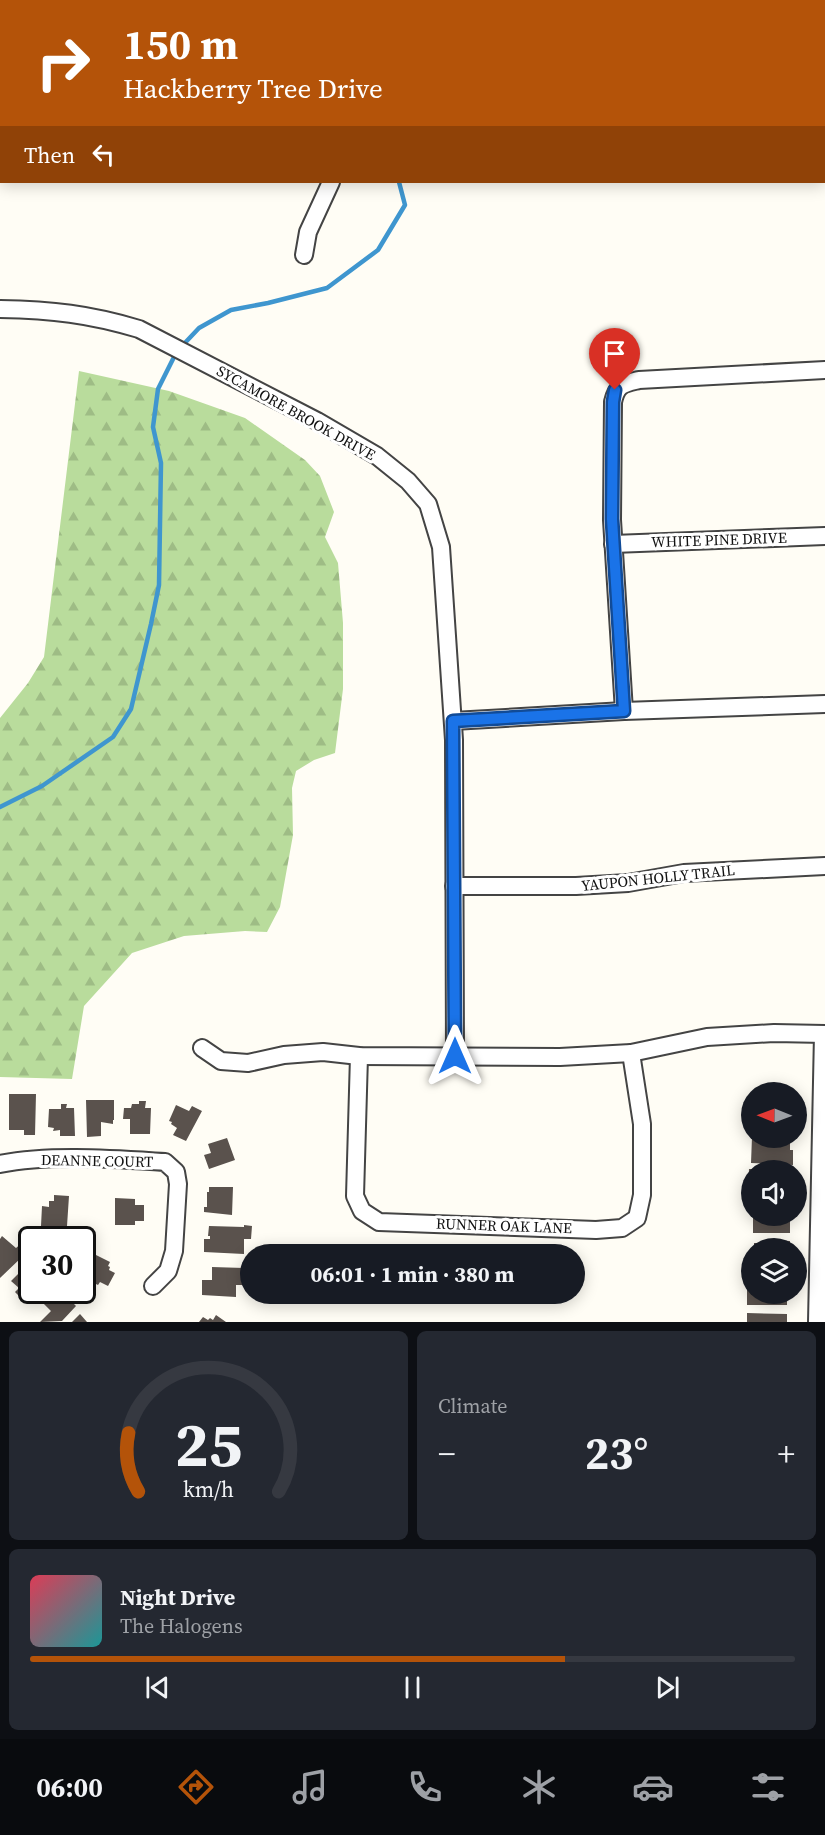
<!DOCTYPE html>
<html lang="en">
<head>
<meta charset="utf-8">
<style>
  :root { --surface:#171b24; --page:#242831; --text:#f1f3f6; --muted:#9ea1a6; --line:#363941; --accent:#b45309 }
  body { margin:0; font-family:"Source Serif 4",serif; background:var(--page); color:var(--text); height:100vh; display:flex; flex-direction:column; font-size:22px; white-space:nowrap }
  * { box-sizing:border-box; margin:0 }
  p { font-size:20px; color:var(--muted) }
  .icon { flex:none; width:33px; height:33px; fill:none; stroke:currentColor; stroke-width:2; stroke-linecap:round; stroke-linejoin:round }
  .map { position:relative; height:1322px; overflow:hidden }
  .drawer { display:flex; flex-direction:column; gap:9px; padding:9px; background:#0d0f14; flex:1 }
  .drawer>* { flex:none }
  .hud { position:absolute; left:0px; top:0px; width:825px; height:183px; box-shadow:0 3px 15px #0003; background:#b45309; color:#fff; overflow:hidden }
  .needle { width:39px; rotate:271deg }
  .fabs { position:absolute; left:741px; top:1082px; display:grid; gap:12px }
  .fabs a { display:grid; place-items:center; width:66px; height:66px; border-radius:50%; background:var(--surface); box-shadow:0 3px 15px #0003; font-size:30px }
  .speed { position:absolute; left:18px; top:1226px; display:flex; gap:12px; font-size:30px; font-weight:700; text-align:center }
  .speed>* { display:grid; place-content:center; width:78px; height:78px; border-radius:50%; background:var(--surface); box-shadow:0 3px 15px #0003; line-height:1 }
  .speed .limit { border:3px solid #111; border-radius:9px; background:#fff; color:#111 }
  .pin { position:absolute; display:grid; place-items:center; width:51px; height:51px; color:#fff; margin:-62px -26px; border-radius:50% 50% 50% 0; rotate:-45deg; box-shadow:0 0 6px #0007 }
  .pin .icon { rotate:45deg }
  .me { position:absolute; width:66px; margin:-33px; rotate:0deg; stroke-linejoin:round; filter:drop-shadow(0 0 4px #0008) }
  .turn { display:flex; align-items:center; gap:21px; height:126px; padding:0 24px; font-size:27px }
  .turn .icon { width:78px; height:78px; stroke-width:2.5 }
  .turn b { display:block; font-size:42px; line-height:51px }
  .then { display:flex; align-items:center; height:57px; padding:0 24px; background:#0003; gap:12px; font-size:22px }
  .big { font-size:45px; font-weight:700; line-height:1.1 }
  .drawer .tile { flex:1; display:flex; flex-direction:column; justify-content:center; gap:9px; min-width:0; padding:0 21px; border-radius:9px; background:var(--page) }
  .drawer .dial { align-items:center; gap:0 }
  .dial svg { height:156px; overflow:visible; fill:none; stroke:var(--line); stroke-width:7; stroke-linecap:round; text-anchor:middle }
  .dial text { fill:var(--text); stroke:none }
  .song { display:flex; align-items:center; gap:18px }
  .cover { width:72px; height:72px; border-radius:9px; background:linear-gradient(135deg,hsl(350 70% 55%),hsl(180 70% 35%)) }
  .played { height:6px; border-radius:3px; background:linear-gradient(90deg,var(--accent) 70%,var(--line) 70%) }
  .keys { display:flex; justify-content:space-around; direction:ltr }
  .heat { display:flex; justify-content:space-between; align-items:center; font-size:33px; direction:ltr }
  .drawer .tiles { flex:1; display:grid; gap:9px; grid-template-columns:1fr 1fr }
  .tile:last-child { grid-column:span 2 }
  .trip { position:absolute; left:240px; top:1244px; width:345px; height:60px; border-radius:30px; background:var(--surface); box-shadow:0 3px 15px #0003; font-weight:700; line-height:60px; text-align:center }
  .dock { display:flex; height:96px; justify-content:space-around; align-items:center; background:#090b0e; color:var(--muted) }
  .dock .icon { width:42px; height:42px }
  .dock .current { color:var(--accent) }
  .dock b { font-size:27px; color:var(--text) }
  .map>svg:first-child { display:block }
</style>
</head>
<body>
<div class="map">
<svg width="825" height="1322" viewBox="0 0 825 1322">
  <defs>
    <pattern id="forest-firs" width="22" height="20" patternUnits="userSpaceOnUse" patternTransform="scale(1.5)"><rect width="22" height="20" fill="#b9dc9c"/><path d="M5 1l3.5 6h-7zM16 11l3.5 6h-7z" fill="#9ebc85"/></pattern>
  </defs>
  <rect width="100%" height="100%" fill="#fffdf5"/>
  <polygon fill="url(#forest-firs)" points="79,371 169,391 245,418 305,460 320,476 334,512 325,537 338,563 343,623 343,689 335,753 314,760 296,771 292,788 293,835 280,907 267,932 245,931 184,936 132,953 84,1006 72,1079 0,1077 0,718 28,683 44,657"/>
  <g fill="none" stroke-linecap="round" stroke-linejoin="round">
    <g stroke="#3f96cf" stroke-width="4.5">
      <polyline points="604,0 608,0"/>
      <polyline points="500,2 502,0"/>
      <polyline points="182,346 199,328 231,310 268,303 327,288 378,250 405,205 399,182"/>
      <polyline points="0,807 42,786 113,737 131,709 151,624 159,585 161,463 153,427 158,389 176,353"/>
    </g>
  </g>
  <g fill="#5a524d">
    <polygon points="9,1094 36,1094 35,1135 24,1135 24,1130 9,1130"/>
    <polygon points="86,1100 114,1100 114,1120 113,1120 113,1124 101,1122 101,1136 87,1137"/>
    <polygon points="139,1101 146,1101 145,1108 151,1108 150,1134 130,1134 130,1119 123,1119 124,1108 131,1108 132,1104 139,1104"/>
    <polygon points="61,1104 67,1104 66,1108 74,1108 75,1136 60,1136 60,1130 53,1131 54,1128 48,1127 49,1109 61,1109"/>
    <polygon points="176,1105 189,1111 192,1106 202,1111 186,1141 173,1135 177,1128 171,1124 172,1122 169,1121"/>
    <polygon points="752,1137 790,1137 790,1150 793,1150 793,1165 751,1163"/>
    <polygon points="227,1138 235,1160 209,1169 204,1155 211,1153 208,1144"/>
    <polygon points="749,1169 752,1169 752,1197 748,1197"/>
    <polygon points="209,1187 233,1187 232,1215 204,1212 204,1207 207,1207 207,1192 209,1192"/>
    <polygon points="54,1195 69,1196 67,1226 41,1226 42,1206 49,1207 49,1201 54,1201"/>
    <polygon points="115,1198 135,1199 135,1205 144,1205 144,1221 135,1221 135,1225 115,1225"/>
    <rect x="753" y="1215" width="37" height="18"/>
    <polygon points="244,1225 252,1226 251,1239 244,1239 244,1254 204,1252 204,1239 210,1239 210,1236 208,1236 209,1226 244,1227"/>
    <polygon points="2,1236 16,1248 23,1242 29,1248 21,1255 23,1256 0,1278 0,1239"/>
    <polygon points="771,1240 790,1241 790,1248 754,1248 754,1243 771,1243"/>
    <polygon points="94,1254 110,1262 108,1266 110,1267 109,1270 115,1273 108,1286 100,1282 98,1285 82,1277"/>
    <polygon points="26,1266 32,1271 32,1290 39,1290 25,1302 15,1292 19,1288 11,1281"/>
    <polygon points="212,1267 244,1268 244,1285 236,1285 236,1297 202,1295 202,1280 212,1280"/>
    <polygon points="747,1277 752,1277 752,1293 790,1293 790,1297 787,1297 787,1305 747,1305"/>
    <polygon points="54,1290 60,1290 76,1306 62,1321 40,1322 51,1311 42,1302"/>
    <polygon points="747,1313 787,1314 787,1322 747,1322"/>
    <polygon points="80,1314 87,1322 72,1322"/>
    <polygon points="216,1315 226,1322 199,1322 203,1317 208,1320 210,1318 213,1320"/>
  </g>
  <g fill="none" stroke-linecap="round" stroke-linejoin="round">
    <g stroke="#444" stroke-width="20">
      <g id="minor">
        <polyline points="415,2 415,0"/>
        <polyline points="0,134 2,134"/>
        <polyline points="304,255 308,232 331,182"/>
        <path d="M0 309C52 310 89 314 139 329L317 421 377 456 408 481 428 504 441 547 454 740 455 1056"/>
        <polyline points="613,544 825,536"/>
        <path d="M624 711 612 520 613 402C617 384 623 384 639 380L825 370"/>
        <polyline points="453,721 624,711 825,704"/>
        <polyline points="454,886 576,886 628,883 684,873 825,866"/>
        <polyline points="202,1048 221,1061 248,1063 284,1055 323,1052 359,1056 560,1057 631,1053 707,1037 774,1033 825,1034"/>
        <polyline points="359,1056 355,1196 362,1211 379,1222 596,1230 622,1228 637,1218 642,1195 642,1124 631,1053"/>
        <path d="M0 1164C49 1154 115 1159 165 1162L176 1172 178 1184 174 1251 168 1271 153 1286"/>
        <polyline points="817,1322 823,1034"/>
      </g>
    </g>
    <use href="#minor" stroke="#fff" stroke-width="16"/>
  </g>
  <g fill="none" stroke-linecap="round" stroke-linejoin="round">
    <g stroke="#114b97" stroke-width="15">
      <polyline id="route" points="455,1056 453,721 624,711 612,519 613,402 615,390"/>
    </g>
    <use href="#route" stroke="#1a73e8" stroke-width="10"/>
  </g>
  <g text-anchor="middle" stroke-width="6" stroke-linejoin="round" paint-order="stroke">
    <g font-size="15" fill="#111" stroke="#fff">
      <text transform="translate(296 413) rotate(29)" y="5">SYCAMORE BROOK DRIVE</text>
      <text transform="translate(719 540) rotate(-2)" y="5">WHITE PINE DRIVE</text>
      <text transform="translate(658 878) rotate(-6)" y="5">YAUPON HOLLY TRAIL</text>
      <text transform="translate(97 1161) rotate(1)" y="5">DEANNE COURT</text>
      <text transform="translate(504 1226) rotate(2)" y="5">RUNNER OAK LANE</text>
    </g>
  </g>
</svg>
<div class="fabs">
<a><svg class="needle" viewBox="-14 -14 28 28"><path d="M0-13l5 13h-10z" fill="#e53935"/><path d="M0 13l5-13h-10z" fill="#9ea1a6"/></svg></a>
<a><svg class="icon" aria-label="sound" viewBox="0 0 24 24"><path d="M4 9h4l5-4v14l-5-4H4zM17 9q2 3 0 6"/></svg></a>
<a><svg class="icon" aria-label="layers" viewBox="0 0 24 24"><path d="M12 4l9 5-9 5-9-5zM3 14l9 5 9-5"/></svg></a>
</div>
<div class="speed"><div class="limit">30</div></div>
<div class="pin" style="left:615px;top:390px;background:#d93025"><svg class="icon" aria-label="arrive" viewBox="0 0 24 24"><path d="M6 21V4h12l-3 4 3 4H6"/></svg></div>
<svg class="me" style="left:455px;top:1056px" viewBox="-20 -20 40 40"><path d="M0-17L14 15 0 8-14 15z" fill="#1a73e8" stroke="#fff" stroke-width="4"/></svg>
<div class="trip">06:01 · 1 min · 380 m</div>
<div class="hud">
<div class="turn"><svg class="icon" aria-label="right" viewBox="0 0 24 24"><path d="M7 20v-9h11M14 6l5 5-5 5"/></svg><div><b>150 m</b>Hackberry Tree Drive</div></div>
<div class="then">Then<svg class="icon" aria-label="left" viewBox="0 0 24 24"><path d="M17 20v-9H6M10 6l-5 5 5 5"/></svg></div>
</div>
</div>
<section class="drawer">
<div class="tiles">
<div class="tile dial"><svg viewBox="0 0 100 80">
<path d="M14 69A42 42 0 1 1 86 69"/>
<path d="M14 69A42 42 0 0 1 9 39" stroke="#b45309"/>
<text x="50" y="56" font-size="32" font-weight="700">25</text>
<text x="50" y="72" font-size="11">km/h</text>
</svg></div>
<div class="tile"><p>Climate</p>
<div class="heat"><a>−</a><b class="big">23°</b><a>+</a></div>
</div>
<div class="tile">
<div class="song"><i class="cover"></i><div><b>Night Drive</b><p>The Halogens</p></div></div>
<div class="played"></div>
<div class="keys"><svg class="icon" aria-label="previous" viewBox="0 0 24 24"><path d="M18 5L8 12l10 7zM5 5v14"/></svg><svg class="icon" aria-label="pause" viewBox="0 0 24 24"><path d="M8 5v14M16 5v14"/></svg><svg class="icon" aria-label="next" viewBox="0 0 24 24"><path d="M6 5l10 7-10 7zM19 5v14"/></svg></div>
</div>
</div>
</section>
<nav class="dock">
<b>06:00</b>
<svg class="icon current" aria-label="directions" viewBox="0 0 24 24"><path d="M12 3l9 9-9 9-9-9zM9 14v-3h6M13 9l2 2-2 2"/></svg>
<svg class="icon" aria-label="music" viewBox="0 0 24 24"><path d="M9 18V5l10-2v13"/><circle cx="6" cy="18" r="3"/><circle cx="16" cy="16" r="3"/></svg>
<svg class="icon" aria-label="phone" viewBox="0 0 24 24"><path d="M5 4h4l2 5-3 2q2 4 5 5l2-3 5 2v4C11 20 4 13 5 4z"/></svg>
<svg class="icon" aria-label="climate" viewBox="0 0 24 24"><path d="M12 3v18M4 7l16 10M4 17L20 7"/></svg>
<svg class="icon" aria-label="car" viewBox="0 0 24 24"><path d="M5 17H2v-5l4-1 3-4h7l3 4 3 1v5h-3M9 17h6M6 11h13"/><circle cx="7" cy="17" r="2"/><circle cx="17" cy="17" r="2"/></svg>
<svg class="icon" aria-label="filters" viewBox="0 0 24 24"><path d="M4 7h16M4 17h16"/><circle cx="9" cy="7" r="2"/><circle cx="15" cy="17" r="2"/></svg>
</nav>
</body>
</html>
